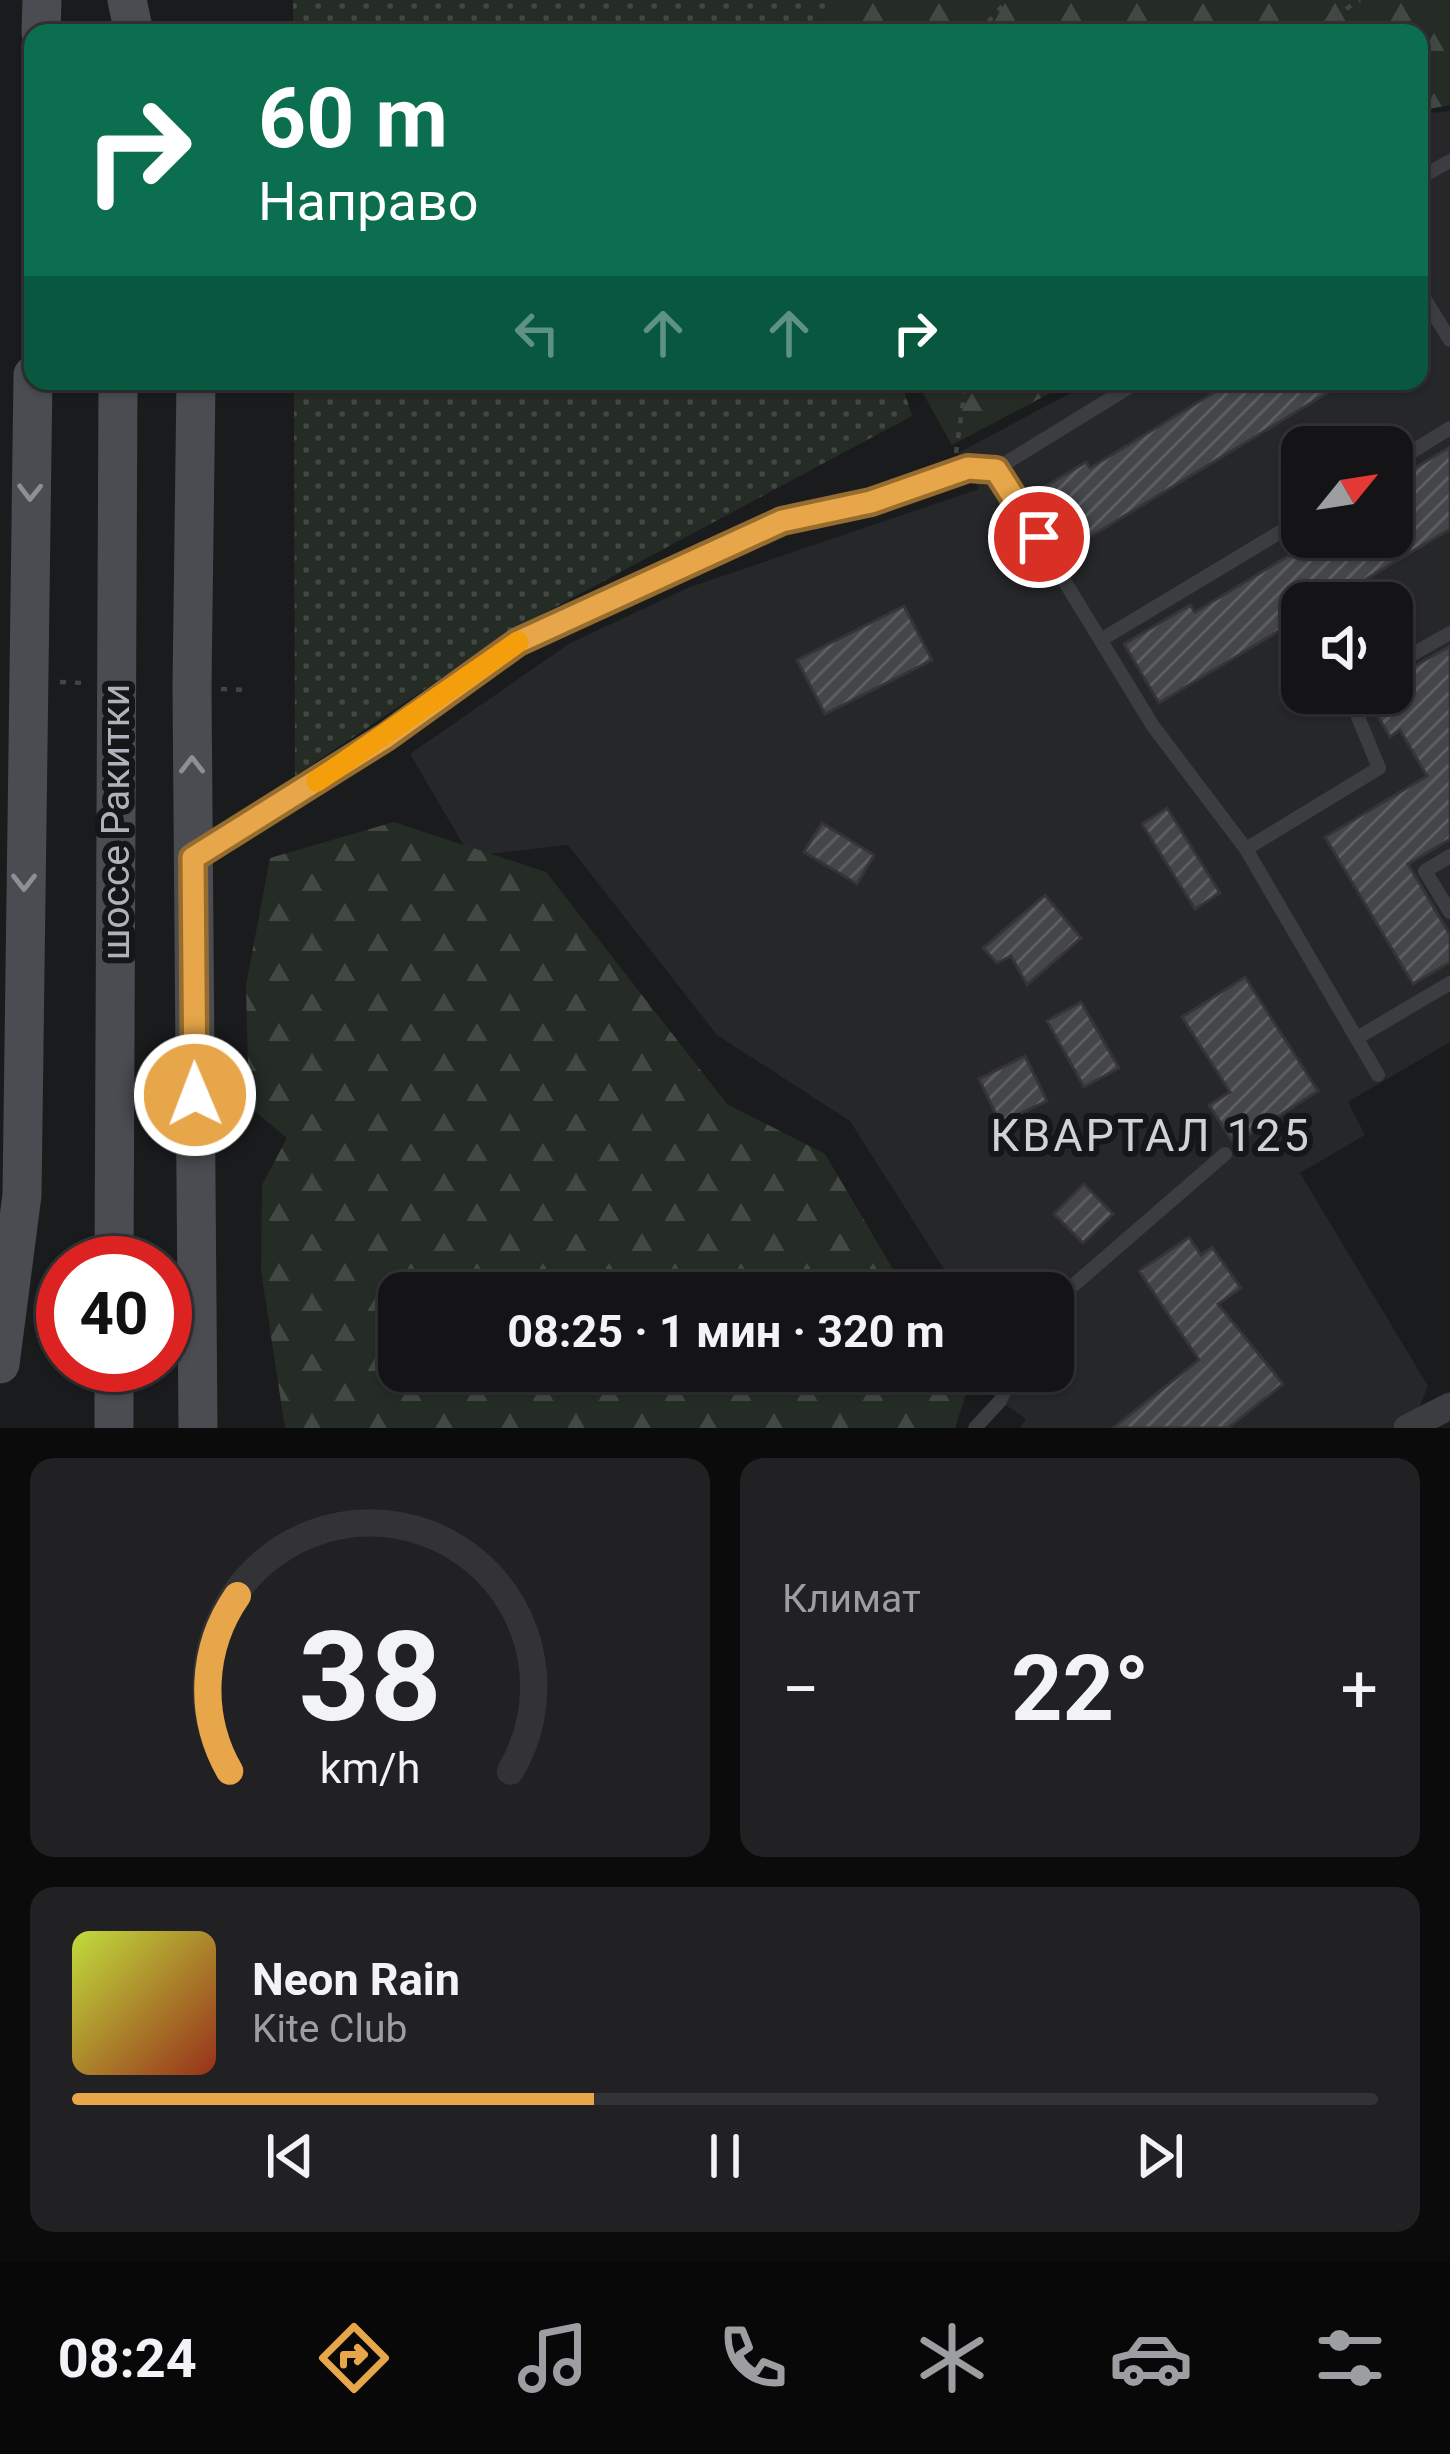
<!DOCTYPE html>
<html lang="ru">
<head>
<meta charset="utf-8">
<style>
  :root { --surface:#141416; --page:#212123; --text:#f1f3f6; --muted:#9d9ea1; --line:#333335; --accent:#e6a649 }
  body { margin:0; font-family:Roboto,sans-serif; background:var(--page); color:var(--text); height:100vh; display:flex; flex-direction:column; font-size:45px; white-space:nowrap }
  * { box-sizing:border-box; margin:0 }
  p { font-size:39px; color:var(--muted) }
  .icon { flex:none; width:66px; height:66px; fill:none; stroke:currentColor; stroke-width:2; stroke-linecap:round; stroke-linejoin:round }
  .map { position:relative; height:1428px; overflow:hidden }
  .drawer { display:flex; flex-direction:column; gap:30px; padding:30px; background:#0b0b0c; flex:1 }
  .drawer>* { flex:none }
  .banner { position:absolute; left:24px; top:24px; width:1404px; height:366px; border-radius:24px; box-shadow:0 3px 9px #0004,0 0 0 3px var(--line); background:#0b6e4f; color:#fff; overflow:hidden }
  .needle { width:78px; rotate:60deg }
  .fabs { position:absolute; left:1281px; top:426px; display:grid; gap:24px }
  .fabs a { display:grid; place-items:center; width:132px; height:132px; border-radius:24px; background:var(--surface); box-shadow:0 3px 9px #0004,0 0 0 3px var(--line); font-size:60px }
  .speed { position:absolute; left:36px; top:1236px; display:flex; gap:24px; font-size:60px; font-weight:700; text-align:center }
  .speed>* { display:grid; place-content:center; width:156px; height:156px; border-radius:50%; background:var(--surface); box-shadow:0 3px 9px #0004,0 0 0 3px var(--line); line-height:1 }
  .speed .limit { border:18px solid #d22; background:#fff; color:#111 }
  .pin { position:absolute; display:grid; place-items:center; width:102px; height:102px; color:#fff; margin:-51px; border:6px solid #fff; border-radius:50%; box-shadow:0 3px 12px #0007 }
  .me { position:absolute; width:132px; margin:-66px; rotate:359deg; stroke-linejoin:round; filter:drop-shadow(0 0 9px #0008) }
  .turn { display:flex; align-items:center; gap:42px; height:252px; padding:0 36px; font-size:54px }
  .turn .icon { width:156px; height:156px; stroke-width:2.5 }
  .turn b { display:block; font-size:84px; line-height:102px }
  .lanes { display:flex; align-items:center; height:114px; padding:0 36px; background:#0003; justify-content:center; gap:60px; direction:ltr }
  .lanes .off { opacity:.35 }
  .big { font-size:90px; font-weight:700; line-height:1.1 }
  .drawer .widget { flex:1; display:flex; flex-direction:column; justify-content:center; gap:18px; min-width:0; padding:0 42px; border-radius:24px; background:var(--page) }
  .drawer .dial { align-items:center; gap:0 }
  .dial svg { height:312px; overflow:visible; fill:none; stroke:var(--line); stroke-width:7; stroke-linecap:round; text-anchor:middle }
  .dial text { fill:var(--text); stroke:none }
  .song { display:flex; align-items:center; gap:36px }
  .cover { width:144px; height:144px; border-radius:18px; background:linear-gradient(135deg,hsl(70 70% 55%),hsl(10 70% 35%)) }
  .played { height:12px; border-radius:6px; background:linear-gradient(90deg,var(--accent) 40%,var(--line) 40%) }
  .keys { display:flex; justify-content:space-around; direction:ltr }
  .heat { display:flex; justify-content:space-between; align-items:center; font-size:66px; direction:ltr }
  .drawer .tiles { flex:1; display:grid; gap:30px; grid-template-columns:1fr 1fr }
  .widget:last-child { grid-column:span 2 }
  .trip { position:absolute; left:378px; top:1272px; width:696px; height:120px; border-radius:24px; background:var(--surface); box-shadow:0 3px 9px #0004,0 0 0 3px var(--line); font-weight:700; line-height:120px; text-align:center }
  .tabs { display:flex; height:192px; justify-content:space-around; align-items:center; background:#080809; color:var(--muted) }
  .tabs .icon { width:84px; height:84px }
  .tabs .active { color:var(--accent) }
  .tabs b { font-size:54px; color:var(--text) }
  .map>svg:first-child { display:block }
</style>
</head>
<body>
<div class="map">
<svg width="1450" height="1428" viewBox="0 0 1450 1428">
  <defs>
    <pattern id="grass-dots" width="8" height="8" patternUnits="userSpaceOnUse" patternTransform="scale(3)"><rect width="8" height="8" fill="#252c25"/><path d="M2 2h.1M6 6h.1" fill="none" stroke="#424843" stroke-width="1.8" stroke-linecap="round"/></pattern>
    <pattern id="forest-firs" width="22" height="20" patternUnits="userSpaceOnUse" patternTransform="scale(3)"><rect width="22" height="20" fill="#252c25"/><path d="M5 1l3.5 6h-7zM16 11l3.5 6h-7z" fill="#424843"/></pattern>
    <pattern id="building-hatch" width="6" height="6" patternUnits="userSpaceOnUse" patternTransform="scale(3)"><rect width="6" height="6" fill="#454649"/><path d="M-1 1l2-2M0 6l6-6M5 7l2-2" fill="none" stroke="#5d5e61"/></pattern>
  </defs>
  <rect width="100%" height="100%" fill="#1a1b1d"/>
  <path fill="#262729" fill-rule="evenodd" d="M1450 111V1042L1348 1102 1365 1135 1300 1173 1428 1386 1416 1415 1392 1428H1020L1026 1419 1000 1401 988 1371H1053V1293H959L850 1121 717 1035 568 845 470 856 410 754 570 643 690 587 979 489 958 453 1093 381H1419V114ZM1302 447H1392V537H1302ZM1302 603H1392V693H1302Z"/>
  <g fill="url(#grass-dots)">
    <polygon points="293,0 846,0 804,33 293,33"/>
    <polygon points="294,381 901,381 912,416 518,627 295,776"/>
  </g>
  <g fill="url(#forest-firs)">
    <polygon points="846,0 1450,0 1450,105 1419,111 1419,33 804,33"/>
    <polygon points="916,381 1073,381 952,445"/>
    <polygon points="394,822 546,872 727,1104 825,1154 907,1293 399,1293 399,1371 953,1371 966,1394 955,1428 285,1428 261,1271 262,1185 287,1138 249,1106 246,985 270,858"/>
  </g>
  <g fill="url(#building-hatch)" stroke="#353538" stroke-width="3">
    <polygon points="1233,381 1347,381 1065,552 1031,495 1086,462 1090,468"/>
    <polygon points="1450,447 1450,529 1326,603 1302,603 1302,617 1159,703 1124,644 1190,605 1195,612 1320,537 1392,537 1392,494 1410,483 1405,474"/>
    <polygon points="904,606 932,660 825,714 797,660"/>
    <polygon points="1450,646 1450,839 1408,864 1450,935 1450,962 1413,984 1325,837 1427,776 1400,730 1390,737 1364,693 1392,693 1392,679"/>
    <polygon points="1167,808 1220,893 1195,909 1142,824"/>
    <polygon points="822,823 874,855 857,884 804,852"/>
    <polygon points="1045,895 1081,938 1027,985 1011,956 997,963 983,948"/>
    <polygon points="1245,977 1318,1091 1234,1144 1209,1105 1230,1092 1182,1017"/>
    <polygon points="1081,1002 1119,1068 1084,1087 1047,1021"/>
    <polygon points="1025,1056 1047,1101 1000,1123 979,1079"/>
    <polygon points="1084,1184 1113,1214 1083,1243 1054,1214"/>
    <polygon points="1189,1237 1201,1255 1212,1247 1241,1288 1218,1304 1283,1384 1228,1428 1113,1428 1199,1360 1139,1271"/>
  </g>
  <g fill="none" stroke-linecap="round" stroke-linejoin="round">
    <g stroke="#424448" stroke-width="4.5" stroke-dasharray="6 9" stroke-linecap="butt">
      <polyline points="978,33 1008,0"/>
      <polyline points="1308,33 1360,0"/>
      <polyline points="956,453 966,381"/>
      <polyline points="60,682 84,683"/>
      <polyline points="221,689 246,690"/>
    </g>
    <g stroke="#3c3d41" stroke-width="14">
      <polyline points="1419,186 1423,176 1450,161"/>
      <polyline points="1419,290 1450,340"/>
      <polyline points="1392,464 1450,428"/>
      <polyline points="996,469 1153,726 1246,849 1378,1075"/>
      <polyline points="1104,638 1302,519"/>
      <polyline points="1392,666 1450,633"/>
      <polyline points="1246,849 1379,768 1348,693"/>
      <polyline points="200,854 387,737 518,642 782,521 871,502 967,468 996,469 1139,381"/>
      <polyline points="1450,856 1425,871 1450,912"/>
      <polyline points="1357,1038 1450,983"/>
      <polyline points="1053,1303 1225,1154"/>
      <polyline points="975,1428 1000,1401 1013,1371"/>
    </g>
    <polyline stroke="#3c3d41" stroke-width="27" points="1407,1428 1450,1406"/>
    <g stroke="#4a4c51" stroke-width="39">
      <polyline points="127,0 134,33"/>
      <polyline points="41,33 42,0"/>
      <polyline points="196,381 192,687 198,1428"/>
      <polyline points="114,1263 118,381"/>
      <polyline points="0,1364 22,1195 33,375"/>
      <polyline points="114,1365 114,1428"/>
    </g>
  </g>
  <defs><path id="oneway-chevron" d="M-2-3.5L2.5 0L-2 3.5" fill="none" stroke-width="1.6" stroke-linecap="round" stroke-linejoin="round" transform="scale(3)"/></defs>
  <g stroke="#8b8f96">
    <use href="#oneway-chevron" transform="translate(30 492) rotate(91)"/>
    <use href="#oneway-chevron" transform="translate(192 765) rotate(-90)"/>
    <use href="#oneway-chevron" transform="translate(24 882) rotate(90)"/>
  </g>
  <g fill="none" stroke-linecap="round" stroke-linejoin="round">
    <g stroke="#966c2f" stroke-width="30">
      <polyline id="route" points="195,1095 193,858 386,737 518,642 782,521 871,502 968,468 996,470 1039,537"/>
    </g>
    <use href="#route" stroke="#e6a649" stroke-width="21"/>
    <polyline stroke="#f59e0b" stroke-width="21" points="317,781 518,642"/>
  </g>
  <g text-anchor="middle" stroke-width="12" stroke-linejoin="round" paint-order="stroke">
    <g font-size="39" fill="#aeb3bb" stroke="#151618">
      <text transform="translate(115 822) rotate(-90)" y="14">шоссе Ракитки</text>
    </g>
    <g font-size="45" letter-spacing="3" fill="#cfd2d7" stroke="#151618">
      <text x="1151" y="1151">КВАРТАЛ 125</text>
    </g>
  </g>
</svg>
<div class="fabs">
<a><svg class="needle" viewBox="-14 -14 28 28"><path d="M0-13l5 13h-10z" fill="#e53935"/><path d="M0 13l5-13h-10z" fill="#9d9ea1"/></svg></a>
<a><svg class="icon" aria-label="sound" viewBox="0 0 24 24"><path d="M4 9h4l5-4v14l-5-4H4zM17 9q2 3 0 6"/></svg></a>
</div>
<div class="speed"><div class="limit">40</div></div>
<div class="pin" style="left:1039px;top:537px;background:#d93025"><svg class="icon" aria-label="arrive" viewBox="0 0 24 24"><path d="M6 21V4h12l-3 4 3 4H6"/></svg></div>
<svg class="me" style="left:195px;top:1095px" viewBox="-20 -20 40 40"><circle r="17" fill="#e6a649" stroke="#fff" stroke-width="3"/><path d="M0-11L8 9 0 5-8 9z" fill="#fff"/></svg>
<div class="trip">08:25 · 1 мин · 320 m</div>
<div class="banner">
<div class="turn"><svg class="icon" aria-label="right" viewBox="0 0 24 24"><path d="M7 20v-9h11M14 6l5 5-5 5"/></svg><div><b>60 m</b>Направо</div></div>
<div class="lanes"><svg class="icon off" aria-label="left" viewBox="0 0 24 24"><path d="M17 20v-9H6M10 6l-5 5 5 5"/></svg><svg class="icon off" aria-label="ahead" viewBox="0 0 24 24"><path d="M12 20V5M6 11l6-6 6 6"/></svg><svg class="icon off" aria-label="ahead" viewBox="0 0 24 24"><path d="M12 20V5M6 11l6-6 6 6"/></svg><svg class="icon" aria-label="right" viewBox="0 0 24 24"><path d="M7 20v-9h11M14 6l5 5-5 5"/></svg></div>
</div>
</div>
<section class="drawer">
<div class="tiles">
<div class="widget dial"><svg viewBox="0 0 100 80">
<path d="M14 69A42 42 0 1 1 86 69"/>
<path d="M14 69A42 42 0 0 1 16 24" stroke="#e6a649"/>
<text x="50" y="56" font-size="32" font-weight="700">38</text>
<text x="50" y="72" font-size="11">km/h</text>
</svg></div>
<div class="widget"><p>Климат</p>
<div class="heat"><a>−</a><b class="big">22°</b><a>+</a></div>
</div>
<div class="widget">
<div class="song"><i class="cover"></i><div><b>Neon Rain</b><p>Kite Club</p></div></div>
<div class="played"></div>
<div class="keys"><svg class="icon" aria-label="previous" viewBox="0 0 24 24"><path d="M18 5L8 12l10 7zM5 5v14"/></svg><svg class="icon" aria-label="pause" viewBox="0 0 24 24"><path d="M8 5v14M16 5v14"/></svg><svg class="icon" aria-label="next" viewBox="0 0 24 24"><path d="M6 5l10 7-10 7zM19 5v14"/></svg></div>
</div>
</div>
</section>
<nav class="tabs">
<b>08:24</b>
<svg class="icon active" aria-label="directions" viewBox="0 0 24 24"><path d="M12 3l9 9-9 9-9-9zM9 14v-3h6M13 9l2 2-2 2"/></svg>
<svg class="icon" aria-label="music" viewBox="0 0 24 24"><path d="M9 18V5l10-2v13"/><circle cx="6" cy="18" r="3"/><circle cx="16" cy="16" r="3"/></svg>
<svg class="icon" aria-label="phone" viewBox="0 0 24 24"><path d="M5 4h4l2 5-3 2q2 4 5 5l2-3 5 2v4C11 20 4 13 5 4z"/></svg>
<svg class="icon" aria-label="climate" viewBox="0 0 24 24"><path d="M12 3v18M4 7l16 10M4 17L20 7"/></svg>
<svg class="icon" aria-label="car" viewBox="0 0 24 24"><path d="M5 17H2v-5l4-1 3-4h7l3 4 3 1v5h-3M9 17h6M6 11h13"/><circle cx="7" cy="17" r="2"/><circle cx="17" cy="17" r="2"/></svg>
<svg class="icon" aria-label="filters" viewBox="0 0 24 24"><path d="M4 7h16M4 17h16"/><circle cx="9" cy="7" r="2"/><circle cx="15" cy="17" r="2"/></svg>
</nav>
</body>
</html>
